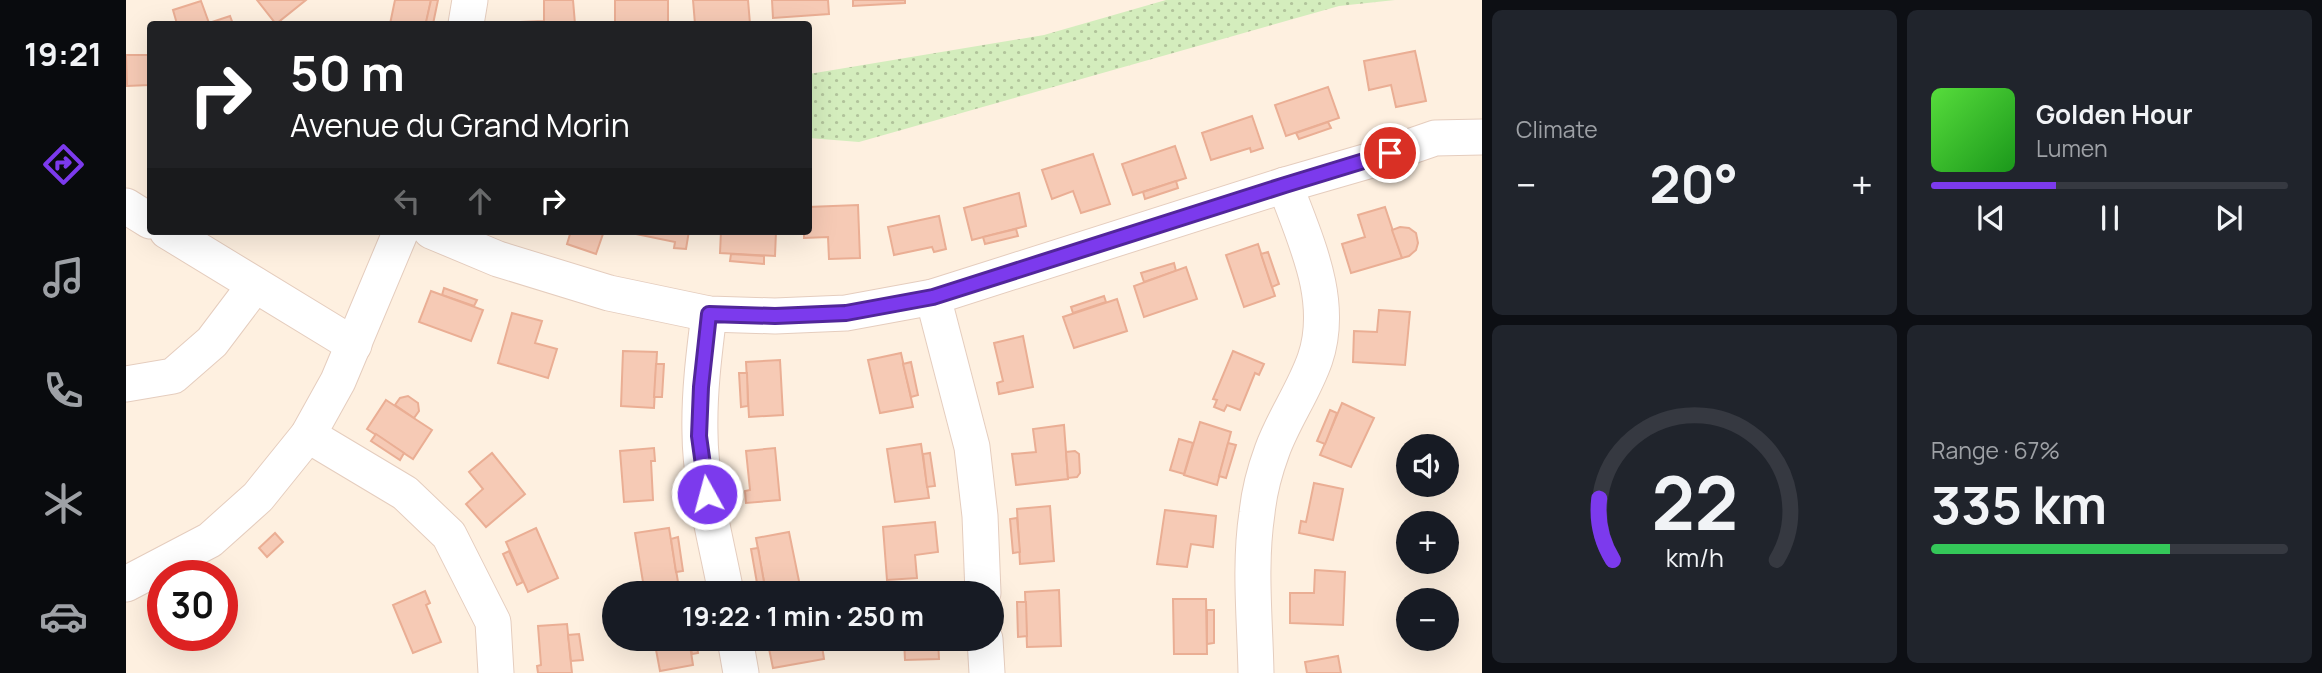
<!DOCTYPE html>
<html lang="en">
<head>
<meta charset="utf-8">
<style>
  :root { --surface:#171b24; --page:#20242c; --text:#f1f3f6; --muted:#9ea1a6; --line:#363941; --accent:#7c3aed }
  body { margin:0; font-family:Manrope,sans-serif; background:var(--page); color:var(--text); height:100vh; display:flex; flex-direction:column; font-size:26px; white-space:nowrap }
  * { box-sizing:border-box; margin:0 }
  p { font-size:23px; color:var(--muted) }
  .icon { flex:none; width:38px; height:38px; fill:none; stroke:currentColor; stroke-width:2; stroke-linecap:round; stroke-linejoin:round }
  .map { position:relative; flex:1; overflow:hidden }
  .side { display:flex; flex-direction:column; gap:10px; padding:10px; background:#0d0f14; width:840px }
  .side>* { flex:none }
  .hud { position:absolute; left:21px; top:21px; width:665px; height:214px; border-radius:7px; box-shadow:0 7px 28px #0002; background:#202124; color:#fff; overflow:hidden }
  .tools { position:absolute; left:1270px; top:434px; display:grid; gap:14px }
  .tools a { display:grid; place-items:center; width:63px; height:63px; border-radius:50%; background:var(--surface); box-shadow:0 7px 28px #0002; font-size:35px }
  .speed { position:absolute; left:21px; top:560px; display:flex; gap:14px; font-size:35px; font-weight:700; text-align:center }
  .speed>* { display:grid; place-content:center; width:91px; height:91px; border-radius:50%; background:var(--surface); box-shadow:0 7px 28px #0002; line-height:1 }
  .speed .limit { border:10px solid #d22; background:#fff; color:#111 }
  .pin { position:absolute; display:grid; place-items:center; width:60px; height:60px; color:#fff; margin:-30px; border:4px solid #fff; border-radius:50%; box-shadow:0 2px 7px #0007 }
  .me { position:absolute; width:77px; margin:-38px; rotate:353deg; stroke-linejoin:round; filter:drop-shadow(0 0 5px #0008) }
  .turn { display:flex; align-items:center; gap:24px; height:147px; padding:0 28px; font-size:32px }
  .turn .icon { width:91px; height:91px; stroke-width:2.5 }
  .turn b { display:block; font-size:49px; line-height:60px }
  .lanes { display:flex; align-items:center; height:66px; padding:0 28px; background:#0003; justify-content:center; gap:35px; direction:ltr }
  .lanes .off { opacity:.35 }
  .big { font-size:52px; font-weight:700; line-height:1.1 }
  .side .widget { flex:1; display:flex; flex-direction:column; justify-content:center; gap:10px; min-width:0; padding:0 24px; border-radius:10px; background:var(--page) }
  .side .dial { align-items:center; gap:0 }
  .dial svg { height:182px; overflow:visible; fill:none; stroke:var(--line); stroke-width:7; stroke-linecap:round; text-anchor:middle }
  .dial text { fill:var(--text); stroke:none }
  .song { display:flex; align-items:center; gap:21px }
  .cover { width:84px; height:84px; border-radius:10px; background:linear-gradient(135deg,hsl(110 70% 55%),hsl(120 70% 35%)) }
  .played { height:7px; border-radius:4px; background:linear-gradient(90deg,var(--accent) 35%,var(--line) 35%) }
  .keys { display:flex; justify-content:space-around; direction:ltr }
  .heat { display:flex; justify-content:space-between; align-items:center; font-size:38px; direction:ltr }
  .charge { height:10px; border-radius:5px; background:linear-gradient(90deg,#34c759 67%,var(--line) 0) }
  .side .tiles { flex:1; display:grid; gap:10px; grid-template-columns:repeat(2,1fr) }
  .trip { position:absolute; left:476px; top:581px; width:402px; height:70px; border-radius:35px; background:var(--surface); box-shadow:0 7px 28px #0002; font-weight:700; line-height:70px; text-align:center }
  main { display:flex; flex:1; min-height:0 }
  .tabs { display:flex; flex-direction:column; width:126px; justify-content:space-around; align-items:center; background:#090b0e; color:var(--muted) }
  .tabs .icon { width:49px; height:49px }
  .tabs .selected { color:var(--accent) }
  .tabs b { font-size:32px; color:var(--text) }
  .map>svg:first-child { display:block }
</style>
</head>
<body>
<main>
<nav class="tabs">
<b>19:21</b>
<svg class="icon selected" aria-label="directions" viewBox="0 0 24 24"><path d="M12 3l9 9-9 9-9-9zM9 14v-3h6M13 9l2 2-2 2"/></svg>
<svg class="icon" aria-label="music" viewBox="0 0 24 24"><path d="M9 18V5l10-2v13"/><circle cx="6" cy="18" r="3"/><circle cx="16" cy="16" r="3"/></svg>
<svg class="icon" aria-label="phone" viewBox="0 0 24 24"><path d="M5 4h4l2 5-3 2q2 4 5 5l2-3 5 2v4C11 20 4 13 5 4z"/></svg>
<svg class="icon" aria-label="climate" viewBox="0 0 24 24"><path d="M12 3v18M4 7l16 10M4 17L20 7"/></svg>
<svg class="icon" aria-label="car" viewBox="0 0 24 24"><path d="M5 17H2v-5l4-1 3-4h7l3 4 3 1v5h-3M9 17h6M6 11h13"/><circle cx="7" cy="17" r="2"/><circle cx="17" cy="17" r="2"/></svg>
</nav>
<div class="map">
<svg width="1356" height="673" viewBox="0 0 1356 673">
  <defs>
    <pattern id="grass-dots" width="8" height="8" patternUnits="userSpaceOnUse" patternTransform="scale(1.75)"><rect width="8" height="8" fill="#d4edbd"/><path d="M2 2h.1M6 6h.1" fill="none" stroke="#b1c39b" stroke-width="1.8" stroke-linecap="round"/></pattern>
  </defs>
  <rect width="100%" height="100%" fill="#fef0e0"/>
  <polygon fill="url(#grass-dots)" points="1040,0 1269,0 1213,6 733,142 683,138 683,74 918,35"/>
  <g fill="#f6cab5" stroke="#eaae94" stroke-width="2">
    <polygon points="131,0 180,0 150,24"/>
    <polygon points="269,0 305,0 300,24 264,24"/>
    <polygon points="305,0 312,0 307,24 300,22"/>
    <polygon points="418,0 447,0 449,24 395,24 395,22 418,21"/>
    <rect x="489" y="0" width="53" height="24"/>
    <polygon points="567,0 622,0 624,24 569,24"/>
    <polygon points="646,0 702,0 703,14 647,18"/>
    <polygon points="727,0 779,0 779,3 727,6"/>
    <polygon points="75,1 83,23 104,16 107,24 51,24 47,10"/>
    <polygon points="1289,51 1300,101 1270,107 1265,85 1243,90 1238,61"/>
    <polygon points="0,55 22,55 23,85 1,86"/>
    <polygon points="1202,87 1213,118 1160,136 1149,105"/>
    <polygon points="1126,116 1137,148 1125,152 1124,148 1085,160 1076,133"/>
    <polygon points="1202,122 1205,128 1173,139 1170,133"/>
    <polygon points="1049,146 1060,178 1007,195 996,164"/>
    <polygon points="967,154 984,204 955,213 947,191 926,199 916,170"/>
    <polygon points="1050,181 1052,188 1019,199 1017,192"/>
    <polygon points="893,193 900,226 846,240 838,208"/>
    <polygon points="732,205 734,258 703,259 702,237 678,238 678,231 682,231 682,207"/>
    <polygon points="1259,207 1276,258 1225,273 1216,244 1239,237 1232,215"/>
    <polygon points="813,216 820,249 808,252 806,247 768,255 762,227"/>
    <polygon points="1274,227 1283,228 1290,233 1292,243 1290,250 1283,256 1276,258 1266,230"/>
    <polygon points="890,229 892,236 859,244 857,237"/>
    <polygon points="445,231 478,231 470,254 441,244"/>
    <polygon points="511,231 563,231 560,249 548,248 549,242 510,234"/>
    <polygon points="595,231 650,231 649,256 594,253"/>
    <polygon points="1132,244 1149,296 1118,307 1100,255"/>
    <polygon points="1142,252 1153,284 1146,287 1135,254"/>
    <polygon points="605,254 638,256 638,264 604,261"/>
    <polygon points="1048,263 1050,271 1018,282 1015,273"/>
    <polygon points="1060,267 1071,299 1018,317 1008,286"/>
    <polygon points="318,288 351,300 348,306 316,295"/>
    <polygon points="305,291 357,310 345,341 293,322"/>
    <polygon points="978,296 980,302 947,313 945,307"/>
    <polygon points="991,299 1001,331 948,348 937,317"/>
    <polygon points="1253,310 1284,312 1279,365 1227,362 1228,331 1251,332"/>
    <polygon points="386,313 416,321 409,343 431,349 422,378 372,363"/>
    <polygon points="897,336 907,387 873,394 871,383 877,381 868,343"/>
    <polygon points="497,351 531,352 528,408 495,406"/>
    <polygon points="1107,351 1138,364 1133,375 1129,373 1114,410 1101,405 1098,411 1088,407 1091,400 1087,399"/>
    <polygon points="775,353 787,407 754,413 742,360"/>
    <polygon points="654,360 657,415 623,417 620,362"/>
    <polygon points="785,362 792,395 785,397 777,364"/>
    <polygon points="530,364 538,364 536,397 528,397"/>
    <polygon points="613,373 621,373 622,406 615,407"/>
    <polygon points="282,396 292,403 293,411 288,418 269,405 274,398"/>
    <polygon points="260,400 306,430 287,459 241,429"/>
    <polygon points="1216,403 1248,418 1225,467 1194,455"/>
    <polygon points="1204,410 1211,413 1199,444 1191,441"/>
    <polygon points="1074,422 1105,432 1091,485 1058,475"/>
    <polygon points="938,425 942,479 890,485 886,454 910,452 907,429"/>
    <polygon points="250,434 278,453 274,460 245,441"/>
    <polygon points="1053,439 1067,443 1058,474 1044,470"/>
    <polygon points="1102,443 1110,445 1100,478 1093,476"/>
    <polygon points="795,444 803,498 769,502 761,449"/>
    <polygon points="528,448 529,461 525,461 527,500 498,502 494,451"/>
    <polygon points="649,448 654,500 620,503 619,491 624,490 620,451"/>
    <polygon points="949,451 953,454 954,473 951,477 942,478 940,452"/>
    <polygon points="366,453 399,494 360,527 340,504 357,489 343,472"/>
    <polygon points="804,453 809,486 801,487 797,454"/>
    <polygon points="1188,483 1217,489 1207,540 1173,533 1175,521 1180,522"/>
    <polygon points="924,506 928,561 894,564 891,509"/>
    <polygon points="1039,510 1090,516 1087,547 1065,544 1061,567 1031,564"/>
    <polygon points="891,518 894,552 887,553 884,519"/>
    <polygon points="809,522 812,552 789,555 791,578 761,580 757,527"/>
    <polygon points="410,528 432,578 402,592 380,542"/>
    <polygon points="543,528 552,582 518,588 509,533"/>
    <polygon points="663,532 674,586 640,593 630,538"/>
    <polygon points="149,533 157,542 141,557 133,548"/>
    <polygon points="552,537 557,571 550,572 545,539"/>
    <polygon points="632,548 638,582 631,583 625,549"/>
    <polygon points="383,551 397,582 391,585 377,554"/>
    <polygon points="81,567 86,573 82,576 69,575"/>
    <polygon points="1189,570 1219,572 1217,625 1164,623 1164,593 1188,593"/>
    <polygon points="933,590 935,646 901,647 899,592"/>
    <polygon points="299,591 304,603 300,605 315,642 287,653 267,605"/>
    <polygon points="1047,599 1080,599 1081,654 1048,654"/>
    <polygon points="891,602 900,602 901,636 892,637"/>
    <polygon points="1081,610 1088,610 1088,643 1081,644"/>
    <polygon points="441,624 446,673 412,673 411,666 415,665 412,626"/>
    <polygon points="453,634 457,660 445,661 442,635"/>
    <polygon points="528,639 563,639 567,665 534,671"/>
    <polygon points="563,639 570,639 572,653 566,654"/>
    <polygon points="641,639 695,639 698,659 647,668"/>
    <polygon points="778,639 812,639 813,659 779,660"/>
    <polygon points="1212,656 1215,673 1181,673 1179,662"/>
  </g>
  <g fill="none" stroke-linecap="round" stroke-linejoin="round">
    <g stroke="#e5cdbe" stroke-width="37">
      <g id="minor">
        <polyline points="340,24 344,0"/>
        <polyline points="0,206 24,221"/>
        <polyline points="41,231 228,345"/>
        <polyline points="305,231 372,259 483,293 583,314 649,316 720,313 807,297 1159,185 1242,161 1309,138 1356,137"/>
        <polyline points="807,297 846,447 854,516 857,593"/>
        <path d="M583 314C578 354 573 393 574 433 574 483 591 544 600 593"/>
        <polyline points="0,384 47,376 86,342 129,285"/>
        <polyline points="182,435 279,493 323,535 367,622 370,673"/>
        <polyline points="0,584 84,540 132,497 182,435 212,381 275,231"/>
        <polyline points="609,639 615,673"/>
        <polyline points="859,639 861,673"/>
        <path d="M1130 673C1129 620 1123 566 1131 513 1133 493 1139 470 1146 451 1157 420 1178 391 1189 359 1209 300 1179 240 1159 185"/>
      </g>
    </g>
    <use href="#minor" stroke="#fff" stroke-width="35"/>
  </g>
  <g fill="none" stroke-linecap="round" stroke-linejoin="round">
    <g stroke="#51269a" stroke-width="18">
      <polyline id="route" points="581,494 573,436 575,387 583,314 649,316 720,313 807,297 1159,185 1264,153"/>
    </g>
    <use href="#route" stroke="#7c3aed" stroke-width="12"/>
  </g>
</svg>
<div class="tools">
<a><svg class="icon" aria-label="sound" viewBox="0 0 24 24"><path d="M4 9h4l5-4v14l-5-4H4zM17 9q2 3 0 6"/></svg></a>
<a>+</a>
<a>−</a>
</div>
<div class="speed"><div class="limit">30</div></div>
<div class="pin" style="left:1264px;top:153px;background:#d93025"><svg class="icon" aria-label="arrive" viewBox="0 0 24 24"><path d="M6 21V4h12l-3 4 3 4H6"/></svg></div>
<svg class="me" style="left:581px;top:494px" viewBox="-20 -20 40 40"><circle r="17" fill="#7c3aed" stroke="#fff" stroke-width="3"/><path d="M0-11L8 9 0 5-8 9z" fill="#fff"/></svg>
<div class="trip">19:22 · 1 min · 250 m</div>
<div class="hud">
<div class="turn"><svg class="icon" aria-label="right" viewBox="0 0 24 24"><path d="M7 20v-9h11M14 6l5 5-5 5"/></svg><div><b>50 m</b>Avenue du Grand Morin</div></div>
<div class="lanes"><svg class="icon off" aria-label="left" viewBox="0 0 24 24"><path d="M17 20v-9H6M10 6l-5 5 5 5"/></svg><svg class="icon off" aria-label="ahead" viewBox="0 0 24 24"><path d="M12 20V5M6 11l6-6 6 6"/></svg><svg class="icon" aria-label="right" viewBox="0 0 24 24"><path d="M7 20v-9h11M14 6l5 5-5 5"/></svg></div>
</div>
</div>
<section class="side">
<div class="tiles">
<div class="widget"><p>Climate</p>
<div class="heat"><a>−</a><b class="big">20°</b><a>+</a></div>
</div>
<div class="widget">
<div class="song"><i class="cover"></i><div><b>Golden Hour</b><p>Lumen</p></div></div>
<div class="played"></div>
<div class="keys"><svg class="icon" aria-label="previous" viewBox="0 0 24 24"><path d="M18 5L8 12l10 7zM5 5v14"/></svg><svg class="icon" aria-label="pause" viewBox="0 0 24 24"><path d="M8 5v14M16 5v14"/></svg><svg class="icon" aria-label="next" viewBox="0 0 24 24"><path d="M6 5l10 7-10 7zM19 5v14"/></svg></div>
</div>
<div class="widget dial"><svg viewBox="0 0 100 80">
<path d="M14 69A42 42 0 1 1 86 69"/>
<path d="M14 69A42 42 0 0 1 8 42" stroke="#7c3aed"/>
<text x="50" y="56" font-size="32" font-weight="700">22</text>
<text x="50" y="72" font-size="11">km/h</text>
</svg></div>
<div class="widget"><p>Range · 67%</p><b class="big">335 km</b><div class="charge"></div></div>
</div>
</section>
</main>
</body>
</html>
